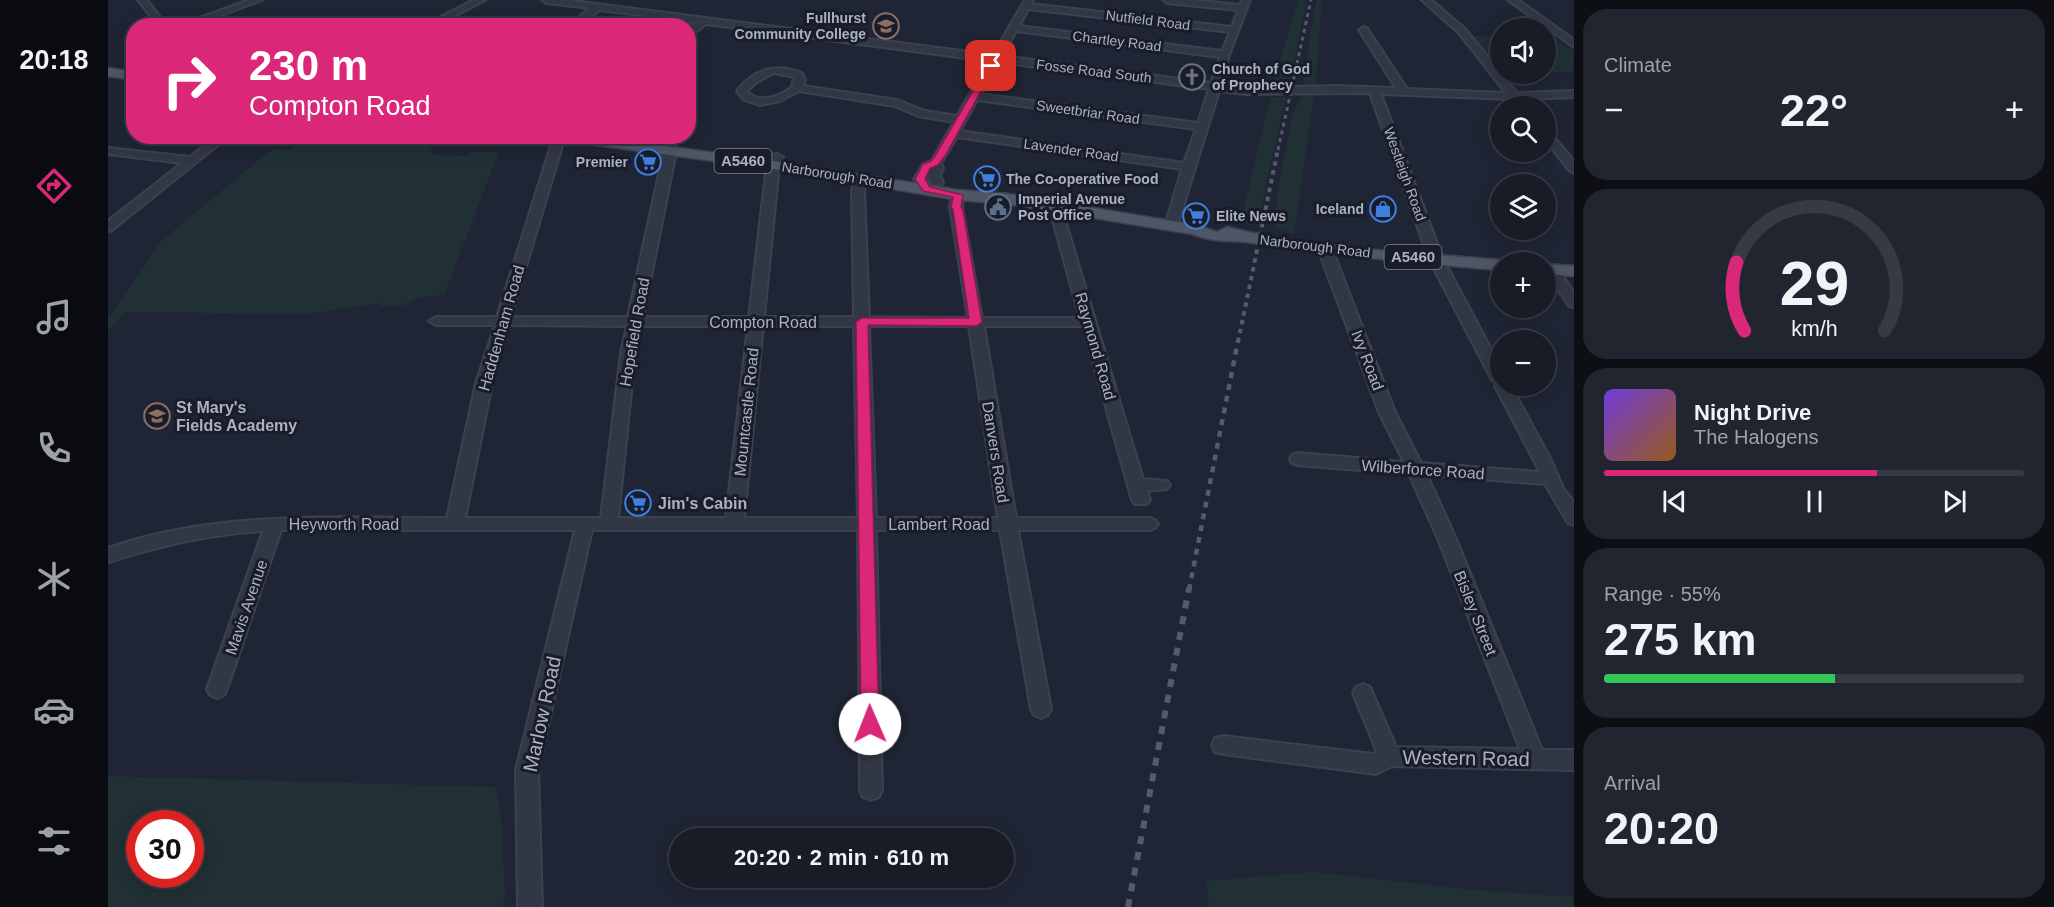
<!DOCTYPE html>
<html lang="en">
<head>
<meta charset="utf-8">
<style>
  :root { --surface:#171c27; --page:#20252f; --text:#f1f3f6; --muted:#9ea1a7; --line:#363a44; --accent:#db2777 }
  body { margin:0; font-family:Helvetica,sans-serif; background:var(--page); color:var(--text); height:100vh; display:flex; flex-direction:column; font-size:22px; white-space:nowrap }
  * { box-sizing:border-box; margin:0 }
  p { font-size:20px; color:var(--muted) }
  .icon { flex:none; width:33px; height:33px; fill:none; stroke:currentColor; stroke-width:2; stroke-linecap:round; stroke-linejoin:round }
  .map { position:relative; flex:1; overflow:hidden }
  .panel { display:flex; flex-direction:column; gap:9px; padding:9px; background:#0d0f15; width:480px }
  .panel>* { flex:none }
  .banner { position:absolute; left:18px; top:18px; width:570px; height:126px; border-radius:24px; box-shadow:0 3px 15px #0003,0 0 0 2px var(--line); background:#db2777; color:#fff; overflow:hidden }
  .buttons { position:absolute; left:1382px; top:18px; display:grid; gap:12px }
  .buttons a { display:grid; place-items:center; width:66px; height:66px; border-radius:50%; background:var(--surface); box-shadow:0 3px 15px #0003,0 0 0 2px var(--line); font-size:30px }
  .speed { position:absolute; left:18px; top:810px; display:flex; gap:12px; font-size:30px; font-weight:700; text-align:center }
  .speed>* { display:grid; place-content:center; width:78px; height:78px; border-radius:50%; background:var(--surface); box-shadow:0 3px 15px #0003,0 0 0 2px var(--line); line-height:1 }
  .speed .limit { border:9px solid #d22; background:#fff; color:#111 }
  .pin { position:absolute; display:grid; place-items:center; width:51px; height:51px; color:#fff; margin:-26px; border-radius:12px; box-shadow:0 3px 9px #0006 }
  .me { position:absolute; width:66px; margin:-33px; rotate:359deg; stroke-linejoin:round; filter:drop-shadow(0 0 4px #0008) }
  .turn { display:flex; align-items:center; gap:21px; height:126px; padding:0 24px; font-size:27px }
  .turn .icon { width:78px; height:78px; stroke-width:2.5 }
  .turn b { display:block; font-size:42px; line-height:51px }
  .big { font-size:45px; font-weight:700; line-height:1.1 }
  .panel .card { flex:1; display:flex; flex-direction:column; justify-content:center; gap:9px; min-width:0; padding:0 21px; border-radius:24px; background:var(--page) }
  .panel .dial { align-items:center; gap:0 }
  .dial svg { height:156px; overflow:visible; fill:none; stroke:var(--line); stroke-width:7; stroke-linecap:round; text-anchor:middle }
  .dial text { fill:var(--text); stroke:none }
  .song { display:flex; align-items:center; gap:18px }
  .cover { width:72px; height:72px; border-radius:9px; background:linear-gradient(135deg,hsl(260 70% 55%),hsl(30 70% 35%)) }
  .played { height:6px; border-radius:3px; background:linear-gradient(90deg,var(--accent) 65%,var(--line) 65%) }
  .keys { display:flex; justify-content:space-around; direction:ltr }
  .heat { display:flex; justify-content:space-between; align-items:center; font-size:33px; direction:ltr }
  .charge { height:9px; border-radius:4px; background:linear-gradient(90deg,#34c759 55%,var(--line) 0) }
  .trip { position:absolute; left:561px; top:828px; width:345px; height:60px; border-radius:30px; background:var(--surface); box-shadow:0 3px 15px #0003,0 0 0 2px var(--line); font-weight:700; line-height:60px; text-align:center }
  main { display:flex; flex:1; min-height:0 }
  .tab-bar { display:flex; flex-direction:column; width:108px; justify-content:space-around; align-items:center; background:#090b10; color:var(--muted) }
  .tab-bar .icon { width:42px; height:42px }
  .tab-bar .on { color:var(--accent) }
  .tab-bar b { font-size:27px; color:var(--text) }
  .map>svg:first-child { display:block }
</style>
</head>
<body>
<main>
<nav class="tab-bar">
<b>20:18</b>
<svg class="icon on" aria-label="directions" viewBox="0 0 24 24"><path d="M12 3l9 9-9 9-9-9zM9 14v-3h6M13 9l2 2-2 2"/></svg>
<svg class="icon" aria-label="music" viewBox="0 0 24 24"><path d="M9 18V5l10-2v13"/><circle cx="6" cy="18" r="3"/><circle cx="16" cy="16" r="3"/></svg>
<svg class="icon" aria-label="phone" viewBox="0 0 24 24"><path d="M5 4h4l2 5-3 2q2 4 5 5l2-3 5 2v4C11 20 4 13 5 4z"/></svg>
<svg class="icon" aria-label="climate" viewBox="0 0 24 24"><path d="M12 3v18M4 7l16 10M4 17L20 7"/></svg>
<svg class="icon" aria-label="car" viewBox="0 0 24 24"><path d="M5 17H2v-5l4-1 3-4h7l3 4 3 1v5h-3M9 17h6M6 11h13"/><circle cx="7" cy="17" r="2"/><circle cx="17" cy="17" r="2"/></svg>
<svg class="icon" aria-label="filters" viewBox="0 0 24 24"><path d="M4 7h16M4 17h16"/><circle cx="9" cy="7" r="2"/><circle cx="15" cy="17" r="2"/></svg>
</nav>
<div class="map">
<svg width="1466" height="907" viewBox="0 0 1466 907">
  <rect width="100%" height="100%" fill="#1f2534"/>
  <g fill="#203035" fill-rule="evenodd">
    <polygon points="1190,0 1199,0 1180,86 1164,88"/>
    <polygon points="1208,0 1214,0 1208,84 1195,86"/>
    <polygon points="1365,36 1392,37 1392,68"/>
    <polygon points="1437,37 1445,37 1466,52 1466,72 1437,73"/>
    <polygon points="1206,95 1186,235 1166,228 1171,181 1184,117 1193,96"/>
    <polygon points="1162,97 1178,97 1149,225 1137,224 1136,208"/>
    <polygon points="330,136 322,151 328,155 360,156 363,152 391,152 336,295 314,297 293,306 272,306 272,303 199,314 17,312 0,332 0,319 53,241 164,149 181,150 197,137"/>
    <path d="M0 776 388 787 394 825 397 897 394 907H0ZM32 824H82V874H32Z"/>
    <polygon points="1205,872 1368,890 1466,897 1466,907 1101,907 1098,881"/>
  </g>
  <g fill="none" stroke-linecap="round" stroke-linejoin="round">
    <g stroke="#3b414e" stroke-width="4">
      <g id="minor">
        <polygon points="30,0 39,0 59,26 50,26"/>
        <polygon points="141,0 154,0 84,26 70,26"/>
        <polygon points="366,0 377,0 327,26 315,26"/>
        <path d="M434 0H458L885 55 917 0H925L923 4 1124 27 1130 10 1059 3 1055 0H1084L1132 5 1134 0H1142L1121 55 1113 85 1137 88 1230 86 1288 88 1251 30 1256 27 1259 28 1299 89 1398 93 1351 33 1314 0H1323L1357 29 1409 93 1466 91V97L1414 99V103L1410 104 1403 99 1273 94 1335 259 1392 366V386H1403L1444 462 1455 488 1466 502V525L1460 523 1437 484 1319 475 1349 541 1434 750H1466V770L1284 766 1268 774 1115 754 1107 752 1104 745 1107 738 1115 736 1265 754 1269 752 1245 693 1248 687 1255 684 1262 687 1288 747 1412 749 1331 541 1301 474 1190 465 1184 463 1182 459 1184 455 1190 453 1296 462 1271 412 1210 249 1217 245 1224 249 1287 412 1313 463 1432 472 1387 386 1389 384 1384 380 1321 259 1262 93 1137 94 1111 91 1069 226 1063 230 1057 226 1074 169 849 137 833 163 835 168 832 176 835 182 833 185H825L820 176 822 172 818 179 825 189 819 193 815 192 806 179 815 164 823 161 827 155 846 122 810 116 787 106 691 91 672 101 652 105 635 99 629 91C645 69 668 63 694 73L697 80 695 86 789 100 817 111 849 116 881 61 598 24 580 38V29L588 22 491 10 472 26H462L482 8 438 3ZM920 9 1122 32 1114 51 911 26ZM908 31 1112 57 1103 83 894 56ZM891 62 1101 89 1090 123 873 94ZM666 73 686 77 684 87C672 96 651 105 639 91L649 82ZM869 100 1088 129 1076 163 852 131Z"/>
        <polygon points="1400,0 1410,0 1466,40 1466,47"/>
        <polygon points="1437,130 1441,131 1466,161 1466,173 1462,171 1437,140"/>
        <polygon points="108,136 121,136 4,230 0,231 0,221 74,163 0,154 0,148 82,157"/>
        <path d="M446 136H457L403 317H520L556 151 554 143 560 140 566 143 568 151 535 317H641L659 165 665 155 669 154 675 157 671 165 656 317H746L744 191 747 179 753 175 759 179 756 191 761 317 860 318 842 207 844 195 850 191 856 195 854 207 874 318H972L944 217 948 204H956L958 207 956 217 1035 479 1059 481 1062 485 1059 489 1039 491 1042 500 1039 504H1027L1024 500 975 326H876L908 518H1041L1047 520 1050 524 1047 528 1041 530H910L943 709 940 715 933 718 926 715 923 709 892 530H768L774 790 771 797 763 800 755 797 752 790 750 530H484L430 770 434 907H410L408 770 467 530H173L119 689 116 695 109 698 102 695 99 689 155 531C99 534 53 546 0 562V548C110 510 225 518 339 518L368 383 387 325H328L321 321 328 317H389ZM401 325 519 326 513 353 493 518H357L384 383ZM533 326H640L618 518H510L527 353ZM655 326H746L750 518H636ZM761 326H861L890 518H768Z"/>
        <polygon points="1444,266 1449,267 1466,293 1466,307 1461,306 1437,270"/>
      </g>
    </g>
    <g stroke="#3b414e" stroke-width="3">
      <g id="major">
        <polygon points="0,68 26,72 26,80 0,76"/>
        <path d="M443 136H485L665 161 850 190 901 194 1088 225 1109 232 1119 227C1207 249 1301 252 1392 260L1399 262H1392V270C1310 263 1228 256 1146 243 1125 240 1105 243 1084 234L901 204 850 200 665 169 450 140Z"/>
        <polygon points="1437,264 1466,266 1466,276 1437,274"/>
      </g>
    </g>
    <use href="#minor" fill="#323745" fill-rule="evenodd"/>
    <use href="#major" fill="#4f5665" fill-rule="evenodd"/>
    <polyline stroke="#545b6c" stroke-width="3" stroke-dasharray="4 4" stroke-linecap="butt" points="1170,150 1203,0"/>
    <polyline stroke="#545b6c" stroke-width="4" stroke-dasharray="4.5 4.5" stroke-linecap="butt" points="1130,342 1170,149"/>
    <polyline stroke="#545b6c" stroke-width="4.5" stroke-dasharray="6 6" stroke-linecap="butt" points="1081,590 1130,341"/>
    <polyline stroke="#545b6c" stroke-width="6" stroke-dasharray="8 8" stroke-linecap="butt" points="1020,907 1081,588"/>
  </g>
  <polygon fill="#db2777" stroke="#8e194d" stroke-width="1.5" points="880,65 887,66 837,156 830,165 822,168 817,179 822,187 855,195 853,207 855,210 874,322 868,326 760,325 771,724 768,729 762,731 756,729 753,724 748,322 754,318 861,318 845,210 843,207 845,197 815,191 807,179 815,164 823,161 827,156"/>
  <defs>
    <g id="school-ring" transform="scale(1.35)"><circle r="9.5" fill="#181d29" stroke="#8d6e63" stroke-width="1.5"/><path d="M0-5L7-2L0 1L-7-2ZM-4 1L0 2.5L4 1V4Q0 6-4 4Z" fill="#8d6e63"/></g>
    <g id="church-ring" transform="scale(1.35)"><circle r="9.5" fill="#181d29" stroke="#6b7280" stroke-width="1.5"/><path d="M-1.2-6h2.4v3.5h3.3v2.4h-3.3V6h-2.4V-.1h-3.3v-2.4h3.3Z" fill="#6b7280"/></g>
    <g id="supermarket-ring" transform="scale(1.35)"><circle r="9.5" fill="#181d29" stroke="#3f7fe0" stroke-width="1.5"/><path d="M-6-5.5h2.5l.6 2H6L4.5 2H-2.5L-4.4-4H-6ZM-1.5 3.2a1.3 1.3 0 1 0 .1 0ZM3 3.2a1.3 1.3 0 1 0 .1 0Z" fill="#3f7fe0"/></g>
    <g id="civic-ring" transform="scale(1.35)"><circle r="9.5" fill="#181d29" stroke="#5c6f8a" stroke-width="1.5"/><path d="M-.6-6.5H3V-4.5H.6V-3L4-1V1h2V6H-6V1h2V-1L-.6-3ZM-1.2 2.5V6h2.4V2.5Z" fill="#5c6f8a"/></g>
    <g id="shop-ring" transform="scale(1.35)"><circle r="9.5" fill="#181d29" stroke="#3f7fe0" stroke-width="1.5"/><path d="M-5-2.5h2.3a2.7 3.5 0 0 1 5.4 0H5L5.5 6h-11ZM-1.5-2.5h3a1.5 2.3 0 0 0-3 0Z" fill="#3f7fe0"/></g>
  </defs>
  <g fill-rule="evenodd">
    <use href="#school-ring" x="778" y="26"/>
    <use href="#church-ring" x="1084" y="77"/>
    <use href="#supermarket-ring" x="540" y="162"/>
    <use href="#supermarket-ring" x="879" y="179"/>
    <use href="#civic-ring" x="890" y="207"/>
    <use href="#shop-ring" x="1275" y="209"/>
    <use href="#supermarket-ring" x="1088" y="216"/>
    <use href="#school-ring" x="49" y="416"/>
    <use href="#supermarket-ring" x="530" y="503"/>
  </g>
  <g text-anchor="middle" stroke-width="6" stroke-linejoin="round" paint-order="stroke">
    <g font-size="14" font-weight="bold" fill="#abb1c3" stroke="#181d29" text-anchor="start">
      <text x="758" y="23" text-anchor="end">Fullhurst<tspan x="758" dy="16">Community College</tspan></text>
      <text x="1104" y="74">Church of God<tspan x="1104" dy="16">of Prophecy</tspan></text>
      <text x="520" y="167" text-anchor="end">Premier</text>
      <text x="898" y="184">The Co-operative Food</text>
      <text x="910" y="204">Imperial Avenue<tspan x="910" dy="16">Post Office</tspan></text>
      <text x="1256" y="214" text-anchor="end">Iceland</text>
      <text x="1108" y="221">Elite News</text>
    </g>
    <g font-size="14" fill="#abb1c3" stroke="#181d29">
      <text transform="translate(1040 20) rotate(7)" y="5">Nutfield Road</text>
      <text transform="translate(1009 41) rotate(7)" y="5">Chartley Road</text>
      <text transform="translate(986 71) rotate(7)" y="5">Fosse Road South</text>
      <text transform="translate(980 112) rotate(8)" y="5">Sweetbriar Road</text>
      <text transform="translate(963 150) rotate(8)" y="5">Lavender Road</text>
      <text transform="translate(1297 174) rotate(70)" y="5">Westleigh Road</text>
      <text transform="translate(729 175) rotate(9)" y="5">Narborough Road</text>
      <text transform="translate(1207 246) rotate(7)" y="5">Narborough Road</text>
    </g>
    <g fill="#181d29" stroke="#7f8595" stroke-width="1.5">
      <rect x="606.5" y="149" width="57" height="24" rx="4.5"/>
      <rect x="1276.5" y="245" width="57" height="24" rx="4.5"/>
    </g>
    <g font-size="15" font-weight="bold" fill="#abb1c3">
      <text x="635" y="166">A5460</text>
      <text x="1305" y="262">A5460</text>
    </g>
    <g font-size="16" fill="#abb1c3" stroke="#181d29">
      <text x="655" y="328">Compton Road</text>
      <text transform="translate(393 328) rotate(-74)" y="6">Haddenham Road</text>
      <text transform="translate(526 332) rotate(-80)" y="6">Hopefield Road</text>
      <text transform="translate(988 346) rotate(74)" y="6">Raymond Road</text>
      <text transform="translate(1260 360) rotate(69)" y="6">Ivy Road</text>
      <text transform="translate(638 412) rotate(-84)" y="6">Mountcastle Road</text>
      <text transform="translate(888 452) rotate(81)" y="6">Danvers Road</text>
      <text transform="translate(1315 469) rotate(4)" y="6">Wilberforce Road</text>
      <text x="236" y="530">Heyworth Road</text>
      <text x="831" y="530">Lambert Road</text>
      <text transform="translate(138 607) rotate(-71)" y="6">Mavis Avenue</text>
      <text transform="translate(1368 613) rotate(68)" y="6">Bisley Street</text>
    </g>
    <g font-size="16" font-weight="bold" fill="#abb1c3" stroke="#181d29" text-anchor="start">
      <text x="68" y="413">St Mary's<tspan x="68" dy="18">Fields Academy</tspan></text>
      <text x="550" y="509">Jim's Cabin</text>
    </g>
    <g font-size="20" fill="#abb1c3" stroke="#181d29">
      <text transform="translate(434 714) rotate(-78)" y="7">Marlow Road</text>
      <text transform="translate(1358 758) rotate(1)" y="7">Western Road</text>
    </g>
  </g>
</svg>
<div class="buttons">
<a><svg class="icon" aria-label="sound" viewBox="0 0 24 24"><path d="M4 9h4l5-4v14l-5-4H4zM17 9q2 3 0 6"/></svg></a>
<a><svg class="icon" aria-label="search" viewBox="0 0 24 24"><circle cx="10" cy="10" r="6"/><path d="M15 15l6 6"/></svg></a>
<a><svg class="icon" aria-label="layers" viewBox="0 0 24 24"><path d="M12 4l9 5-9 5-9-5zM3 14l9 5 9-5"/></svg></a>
<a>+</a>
<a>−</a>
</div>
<div class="speed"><div class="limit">30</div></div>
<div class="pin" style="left:883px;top:66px;background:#d93025"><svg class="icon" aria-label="arrive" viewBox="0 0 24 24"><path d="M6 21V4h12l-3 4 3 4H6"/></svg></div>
<svg class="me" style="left:762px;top:724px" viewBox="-20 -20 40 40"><circle r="19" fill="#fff"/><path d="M0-13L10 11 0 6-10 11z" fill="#db2777"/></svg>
<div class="trip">20:20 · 2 min · 610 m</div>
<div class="banner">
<div class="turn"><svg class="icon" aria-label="right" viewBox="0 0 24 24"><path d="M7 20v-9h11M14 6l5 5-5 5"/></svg><div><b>230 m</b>Compton Road</div></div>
</div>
</div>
<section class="panel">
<div class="card"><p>Climate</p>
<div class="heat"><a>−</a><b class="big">22°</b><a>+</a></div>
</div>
<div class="card dial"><svg viewBox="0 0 100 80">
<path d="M14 69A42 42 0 1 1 86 69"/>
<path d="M14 69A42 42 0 0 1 10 34" stroke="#db2777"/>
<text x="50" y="56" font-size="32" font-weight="700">29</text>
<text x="50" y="72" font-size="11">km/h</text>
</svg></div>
<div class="card">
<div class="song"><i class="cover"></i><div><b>Night Drive</b><p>The Halogens</p></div></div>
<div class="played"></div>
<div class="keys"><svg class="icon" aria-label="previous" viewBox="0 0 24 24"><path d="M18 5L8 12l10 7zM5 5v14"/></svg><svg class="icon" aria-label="pause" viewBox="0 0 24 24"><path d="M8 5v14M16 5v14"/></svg><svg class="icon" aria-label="next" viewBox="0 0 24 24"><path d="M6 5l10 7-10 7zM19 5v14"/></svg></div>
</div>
<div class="card"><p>Range · 55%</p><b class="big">275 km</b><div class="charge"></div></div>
<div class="card"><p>Arrival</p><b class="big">20:20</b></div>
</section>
</main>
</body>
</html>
